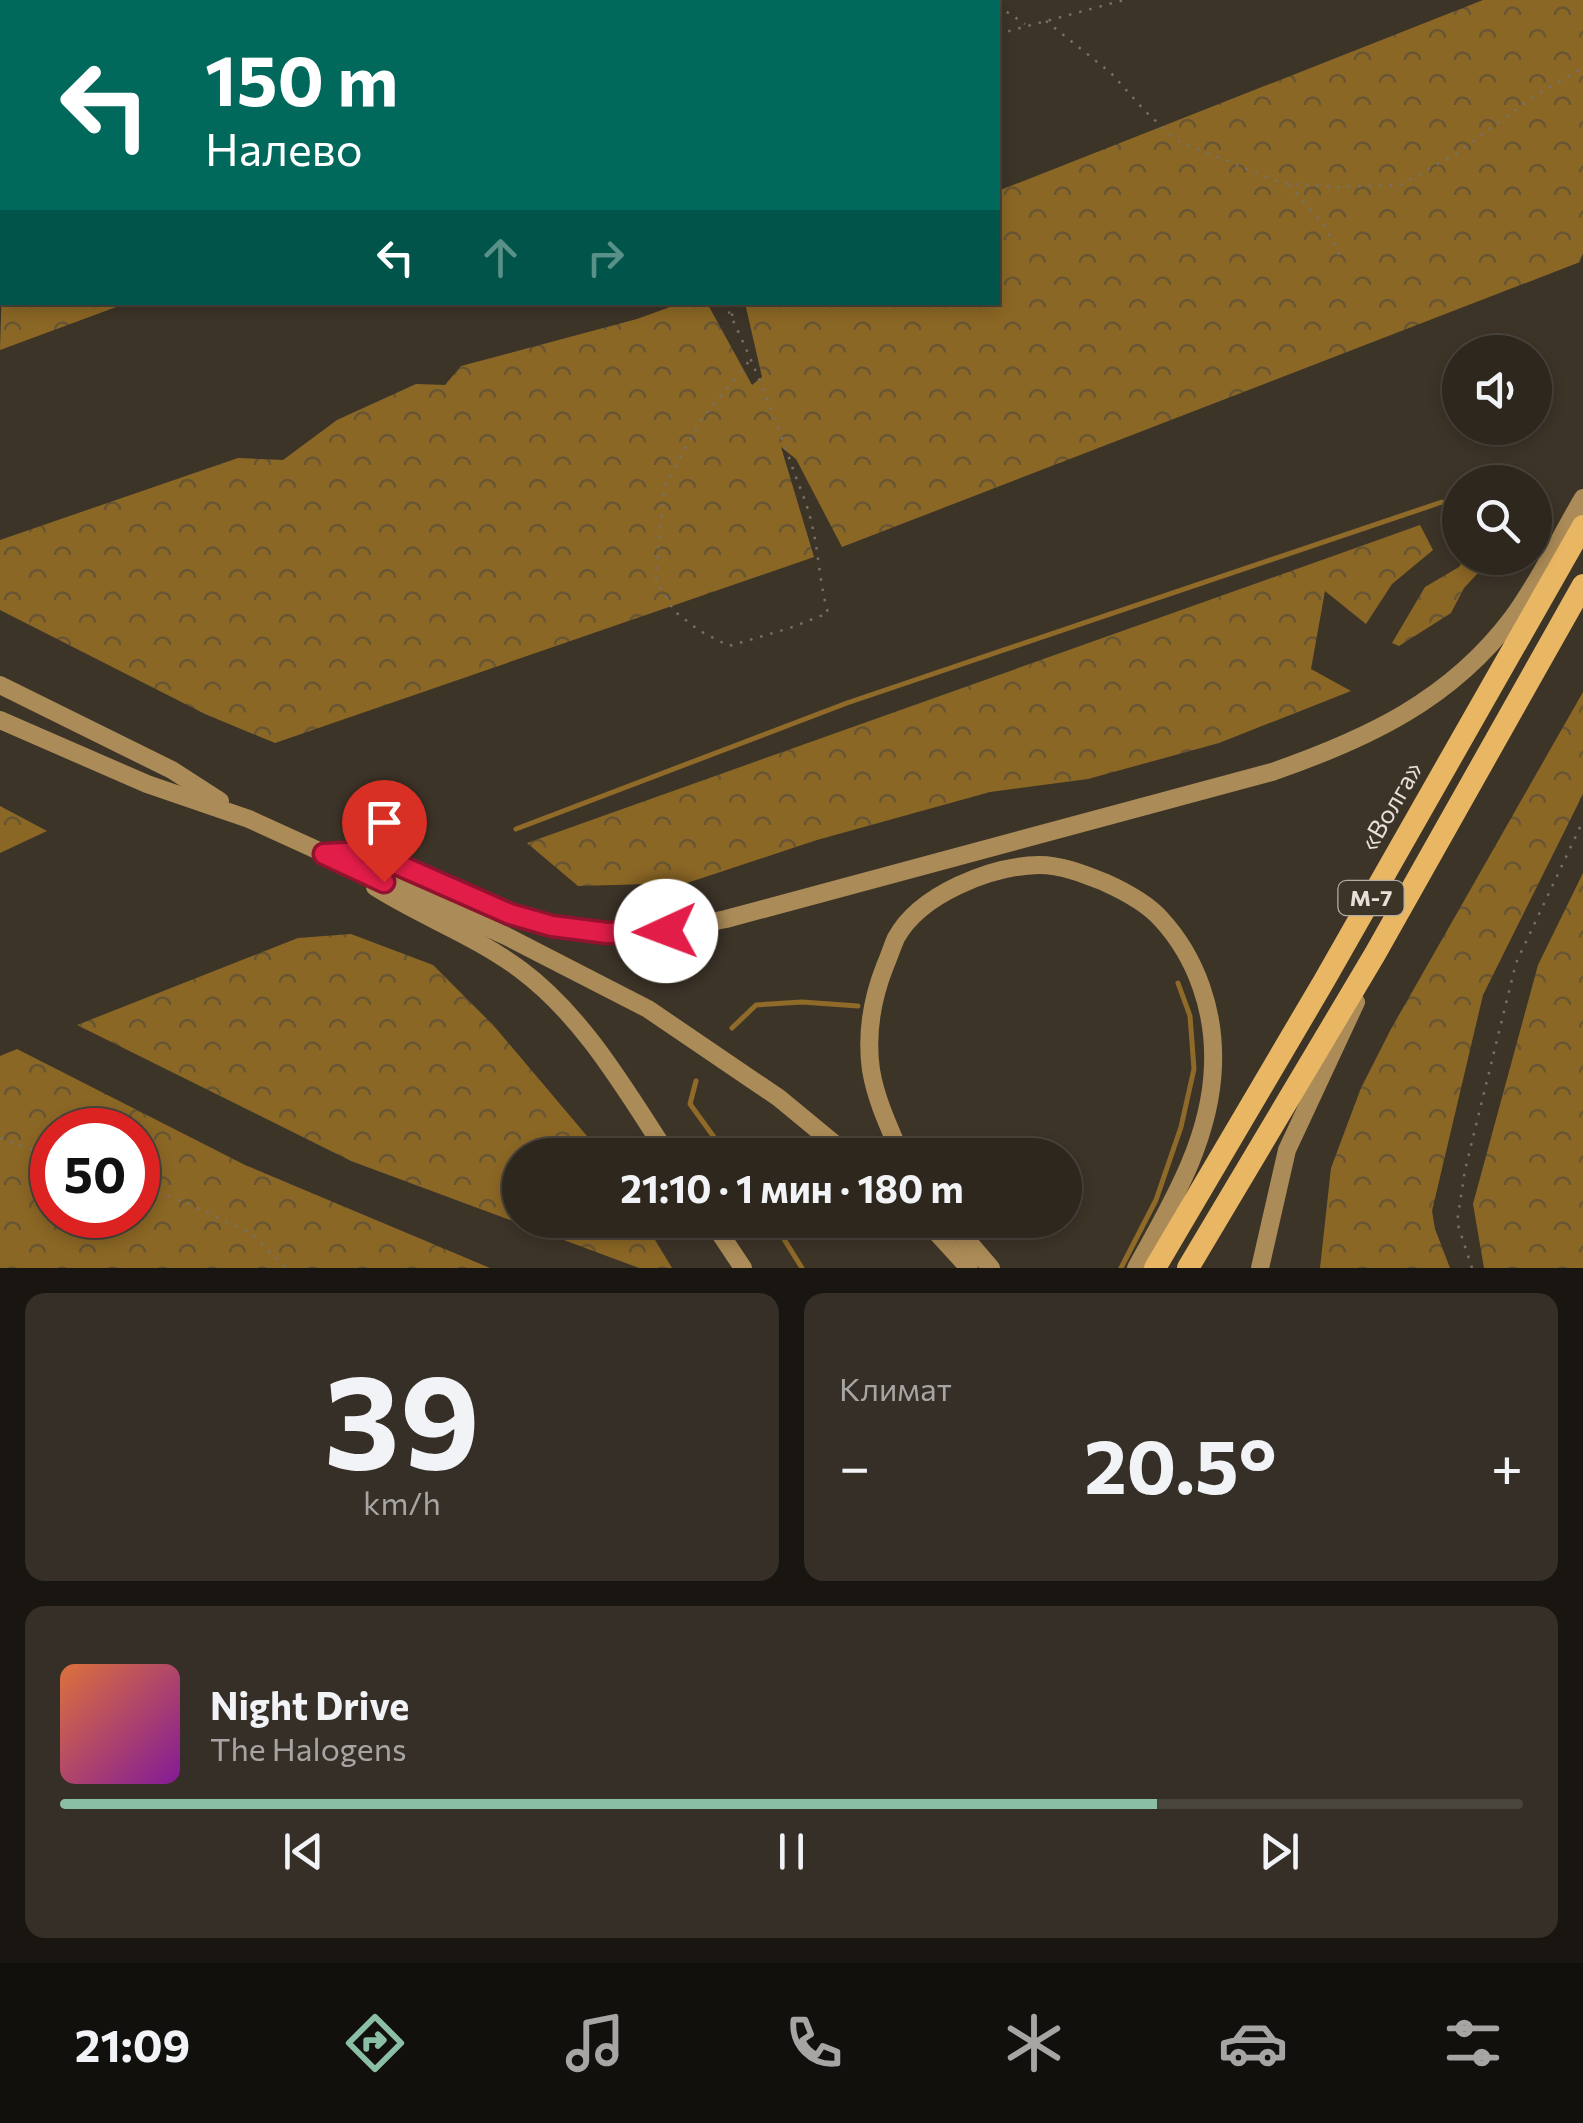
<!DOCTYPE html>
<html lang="ru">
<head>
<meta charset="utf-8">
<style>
  :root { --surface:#2e271e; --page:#362f27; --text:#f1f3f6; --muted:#a7a5a4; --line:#49443c; --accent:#8abfa5 }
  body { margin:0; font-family:Commissioner,sans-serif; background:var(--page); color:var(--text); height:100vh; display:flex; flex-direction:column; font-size:38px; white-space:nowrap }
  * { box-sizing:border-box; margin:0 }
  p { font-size:32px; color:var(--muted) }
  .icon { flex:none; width:55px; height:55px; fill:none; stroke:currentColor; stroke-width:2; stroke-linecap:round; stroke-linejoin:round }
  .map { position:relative; height:1268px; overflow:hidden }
  .sheet { display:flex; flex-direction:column; gap:25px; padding:25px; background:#191510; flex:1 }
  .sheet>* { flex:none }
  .banner { position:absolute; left:0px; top:0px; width:1000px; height:305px; box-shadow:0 5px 15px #0003,0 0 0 2px var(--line); background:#00695c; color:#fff; overflow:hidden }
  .tools { position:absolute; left:1442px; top:335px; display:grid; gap:20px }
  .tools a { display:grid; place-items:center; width:110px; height:110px; border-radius:50%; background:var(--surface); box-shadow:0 5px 15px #0003,0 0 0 2px var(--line); font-size:50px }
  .speed { position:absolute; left:30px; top:1108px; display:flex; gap:20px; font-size:50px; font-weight:700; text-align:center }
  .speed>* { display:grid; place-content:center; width:130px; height:130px; border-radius:50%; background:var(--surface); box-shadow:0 5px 15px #0003,0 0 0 2px var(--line); line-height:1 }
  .speed .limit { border:15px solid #d22; background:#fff; color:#111 }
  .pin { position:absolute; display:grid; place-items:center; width:85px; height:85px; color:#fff; margin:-102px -42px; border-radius:50% 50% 50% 0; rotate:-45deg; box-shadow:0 0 10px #0007 }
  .pin .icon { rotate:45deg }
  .me { position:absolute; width:110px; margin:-55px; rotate:268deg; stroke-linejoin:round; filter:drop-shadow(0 0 8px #0008) }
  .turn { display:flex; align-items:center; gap:35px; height:210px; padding:0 40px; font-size:45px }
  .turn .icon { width:130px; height:130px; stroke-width:2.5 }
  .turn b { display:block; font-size:70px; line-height:85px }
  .lanes { display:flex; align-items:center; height:95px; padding:0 40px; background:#0003; justify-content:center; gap:50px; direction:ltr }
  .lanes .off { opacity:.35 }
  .big { font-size:75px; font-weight:700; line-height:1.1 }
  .sheet .widget { flex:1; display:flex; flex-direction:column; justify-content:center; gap:15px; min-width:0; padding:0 35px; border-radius:20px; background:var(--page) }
  .sheet .dial { align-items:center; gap:0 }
  .dial b { font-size:130px; line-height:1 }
  .song { display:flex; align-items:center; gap:30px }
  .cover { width:120px; height:120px; border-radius:15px; background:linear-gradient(135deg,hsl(20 70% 55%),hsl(290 70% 35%)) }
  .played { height:10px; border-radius:5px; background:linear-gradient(90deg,var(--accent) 75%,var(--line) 75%) }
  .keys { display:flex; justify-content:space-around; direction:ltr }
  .heat { display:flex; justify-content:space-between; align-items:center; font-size:55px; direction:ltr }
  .sheet .tiles { flex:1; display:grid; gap:25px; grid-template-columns:1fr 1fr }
  .widget:last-child { grid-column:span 2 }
  .trip { position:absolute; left:502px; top:1138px; width:580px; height:100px; border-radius:50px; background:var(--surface); box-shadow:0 5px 15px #0003,0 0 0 2px var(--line); font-weight:700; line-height:100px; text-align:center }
  .dock { display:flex; height:160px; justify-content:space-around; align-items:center; background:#12100c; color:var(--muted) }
  .dock .icon { width:70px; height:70px }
  .dock .on { color:var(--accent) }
  .dock b { font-size:45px; color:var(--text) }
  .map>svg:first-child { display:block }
</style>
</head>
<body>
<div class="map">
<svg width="1583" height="1268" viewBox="0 0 1583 1268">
  <defs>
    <pattern id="forest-crowns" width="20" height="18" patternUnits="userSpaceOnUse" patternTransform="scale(2.5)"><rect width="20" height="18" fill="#8b6725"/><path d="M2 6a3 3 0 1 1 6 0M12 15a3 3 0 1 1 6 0" fill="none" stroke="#685533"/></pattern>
  </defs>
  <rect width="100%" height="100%" fill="#3d3428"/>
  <g fill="url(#forest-crowns)" fill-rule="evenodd">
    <polygon points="1483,0 1583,0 1583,253 1580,262 842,547 796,459 781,447 814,557 275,743 205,714 0,610 0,540 238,458 283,460 337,420 416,384 445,385 461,366 637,319 681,303 707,303 752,385 762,377 745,303 998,302 998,191"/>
    <polygon points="2,286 2,302 127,303 0,350"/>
    <polygon points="1420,525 1433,550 1392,584 1366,624 1325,591 1311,669 1351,691 1219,743 1088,779 990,792 817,840 687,883 578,886 527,843"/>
    <polygon points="1465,558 1492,558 1464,588 1451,613 1399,646 1392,643 1425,587 1459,567"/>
    <polygon points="1583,692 1583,794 1483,995 1432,1211 1435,1229 1450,1268 1320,1268 1331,1168 1361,1088 1391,1029"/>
    <polygon points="0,806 47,831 0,853"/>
    <polygon points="1583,873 1583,1268 1484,1268 1473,1204 1538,965"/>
    <polygon points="351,934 433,965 494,1026 603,1155 520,1155 520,1220 643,1220 672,1268 639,1268 351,1161 77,1025 298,938"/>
    <path d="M17 1049 245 1165 490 1268H0V1056ZM52 1130H138V1215H52Z"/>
  </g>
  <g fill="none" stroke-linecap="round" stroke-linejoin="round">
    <g stroke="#8f6a29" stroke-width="5">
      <polyline points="516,829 847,703 1442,502"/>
      <polyline points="732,1028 756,1005 802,1002 858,1006"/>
      <polyline points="696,1081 690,1104 727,1155"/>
      <polyline points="772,1220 802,1268"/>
      <polyline points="1121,1268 1156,1200 1181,1127 1194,1069 1190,1016 1178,983"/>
    </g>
    <g stroke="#787065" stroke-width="2.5" stroke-dasharray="2.5 8" stroke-linecap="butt">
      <polyline points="820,0 821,2"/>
      <polyline points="989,0 993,2"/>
      <polyline points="50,2 51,0"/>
      <polyline points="73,2 75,0"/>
      <polyline points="133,2 133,0"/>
      <polyline points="370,2 375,0"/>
      <polyline points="628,2 630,0"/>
      <polyline points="998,6 1025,24"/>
      <polyline points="1046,21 1111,73 1145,111 1176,140 1281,183 1338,187 1400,185 1457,153 1536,95 1583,68"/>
      <polyline points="998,34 1124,0"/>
      <polyline points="1289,185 1325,226 1339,255"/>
      <path d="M724 302C751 356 773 412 793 469 799 486 807 503 811 521 819 551 819 582 828 613L790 628 729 646 700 631 674 611 656 580 659 536 665 486 701 420 750 360"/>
      <polyline points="732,316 734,302"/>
      <polyline points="0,1138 52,1157"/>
      <polyline points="138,1186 187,1203 250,1233 287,1268"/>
      <polyline points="1472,1268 1457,1222 1465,1170 1516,963 1583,821"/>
    </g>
    <g stroke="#ab8b57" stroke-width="18">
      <polyline points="0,685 172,770 220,801"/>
      <polyline points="0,720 147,784 249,819 506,936 648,1009 779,1098 848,1155"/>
      <path d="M324 854 369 852 510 914 552 926 607 933 666 931 726 919 1272 772C1367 739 1451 700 1513 617 1540 580 1560 537 1583 498"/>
      <path d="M375 887C422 917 476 936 521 970 584 1017 626 1091 668 1155"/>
      <path d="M901 1155C889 1127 876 1100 871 1070 866 1034 872 999 885 966 889 957 892 947 896 938 920 894 991 866 1039 865 1062 865 1084 874 1104 882 1124 891 1147 903 1161 919 1197 958 1215 1012 1213 1065 1211 1139 1171 1205 1136 1268"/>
      <polyline points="711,1220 743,1268"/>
      <polyline points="925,1220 969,1268"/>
      <polyline points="950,1220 991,1268"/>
      <polyline points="1260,1268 1287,1150 1356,1002"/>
    </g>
    <g stroke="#e9b763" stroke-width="22">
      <polyline points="1155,1268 1324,981 1583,526"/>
      <polyline points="1188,1268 1375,954 1583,585"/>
    </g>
  </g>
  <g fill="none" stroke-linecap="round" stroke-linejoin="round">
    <g stroke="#92132f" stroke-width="25">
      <polyline id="route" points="384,882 324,854 369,852 510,914 552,926 607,933 666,931"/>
    </g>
    <use href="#route" stroke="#e11d48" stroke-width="18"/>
  </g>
  <g text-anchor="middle" stroke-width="10" stroke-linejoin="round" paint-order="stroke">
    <rect fill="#3d3428" stroke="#b3aca4" stroke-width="2.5" x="1338.5" y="881" width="65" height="34" rx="8"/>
    <g font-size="22" font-weight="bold" fill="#e6e0d9">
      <text x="1371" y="906">М-7</text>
    </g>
    <g font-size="25" fill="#e6e0d9" stroke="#3d3428">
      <text transform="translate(1391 806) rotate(-60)" y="9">«Волга»</text>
    </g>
  </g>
</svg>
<div class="tools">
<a><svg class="icon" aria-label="sound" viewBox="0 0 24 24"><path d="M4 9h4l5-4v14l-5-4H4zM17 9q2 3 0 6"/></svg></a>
<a><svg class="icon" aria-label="search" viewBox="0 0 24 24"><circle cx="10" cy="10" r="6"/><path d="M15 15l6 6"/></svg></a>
</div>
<div class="speed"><div class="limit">50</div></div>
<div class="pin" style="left:384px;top:882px;background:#d93025"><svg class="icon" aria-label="arrive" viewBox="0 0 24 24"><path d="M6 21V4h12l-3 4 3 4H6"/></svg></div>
<svg class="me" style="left:666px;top:931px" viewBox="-20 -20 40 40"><circle r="19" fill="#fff"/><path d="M0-13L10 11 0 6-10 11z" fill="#e11d48"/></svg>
<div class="trip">21:10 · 1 мин · 180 m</div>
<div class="banner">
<div class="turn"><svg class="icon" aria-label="left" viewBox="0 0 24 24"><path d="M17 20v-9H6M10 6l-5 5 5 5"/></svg><div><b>150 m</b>Налево</div></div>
<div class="lanes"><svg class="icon" aria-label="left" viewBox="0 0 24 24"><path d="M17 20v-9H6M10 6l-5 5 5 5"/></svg><svg class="icon off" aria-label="ahead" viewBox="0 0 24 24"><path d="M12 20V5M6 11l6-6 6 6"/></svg><svg class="icon off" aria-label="right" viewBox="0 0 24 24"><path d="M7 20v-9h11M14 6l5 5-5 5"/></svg></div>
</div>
</div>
<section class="sheet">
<div class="tiles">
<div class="widget dial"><b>39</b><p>km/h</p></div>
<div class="widget"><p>Климат</p>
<div class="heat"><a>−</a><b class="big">20.5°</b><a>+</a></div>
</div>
<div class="widget">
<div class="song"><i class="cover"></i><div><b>Night Drive</b><p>The Halogens</p></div></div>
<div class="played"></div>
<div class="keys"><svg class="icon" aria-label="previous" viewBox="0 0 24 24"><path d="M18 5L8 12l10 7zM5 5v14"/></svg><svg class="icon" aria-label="pause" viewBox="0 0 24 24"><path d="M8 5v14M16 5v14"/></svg><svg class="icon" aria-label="next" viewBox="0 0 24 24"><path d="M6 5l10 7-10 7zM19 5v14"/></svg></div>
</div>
</div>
</section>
<nav class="dock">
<b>21:09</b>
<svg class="icon on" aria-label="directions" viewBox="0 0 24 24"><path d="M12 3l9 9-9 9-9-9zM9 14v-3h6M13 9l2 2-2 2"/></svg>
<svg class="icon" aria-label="music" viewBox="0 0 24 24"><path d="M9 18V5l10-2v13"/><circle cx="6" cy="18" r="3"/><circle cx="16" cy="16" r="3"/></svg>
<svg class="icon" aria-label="phone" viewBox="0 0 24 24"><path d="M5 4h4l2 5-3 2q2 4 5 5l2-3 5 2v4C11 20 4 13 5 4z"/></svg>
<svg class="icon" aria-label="climate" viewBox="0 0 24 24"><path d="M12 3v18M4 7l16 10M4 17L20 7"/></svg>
<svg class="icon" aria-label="car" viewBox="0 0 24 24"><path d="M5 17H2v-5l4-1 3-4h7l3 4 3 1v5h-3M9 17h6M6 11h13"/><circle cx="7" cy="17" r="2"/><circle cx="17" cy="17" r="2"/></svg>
<svg class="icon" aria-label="filters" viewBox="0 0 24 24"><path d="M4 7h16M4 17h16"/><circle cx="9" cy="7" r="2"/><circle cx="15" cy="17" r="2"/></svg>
</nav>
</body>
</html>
